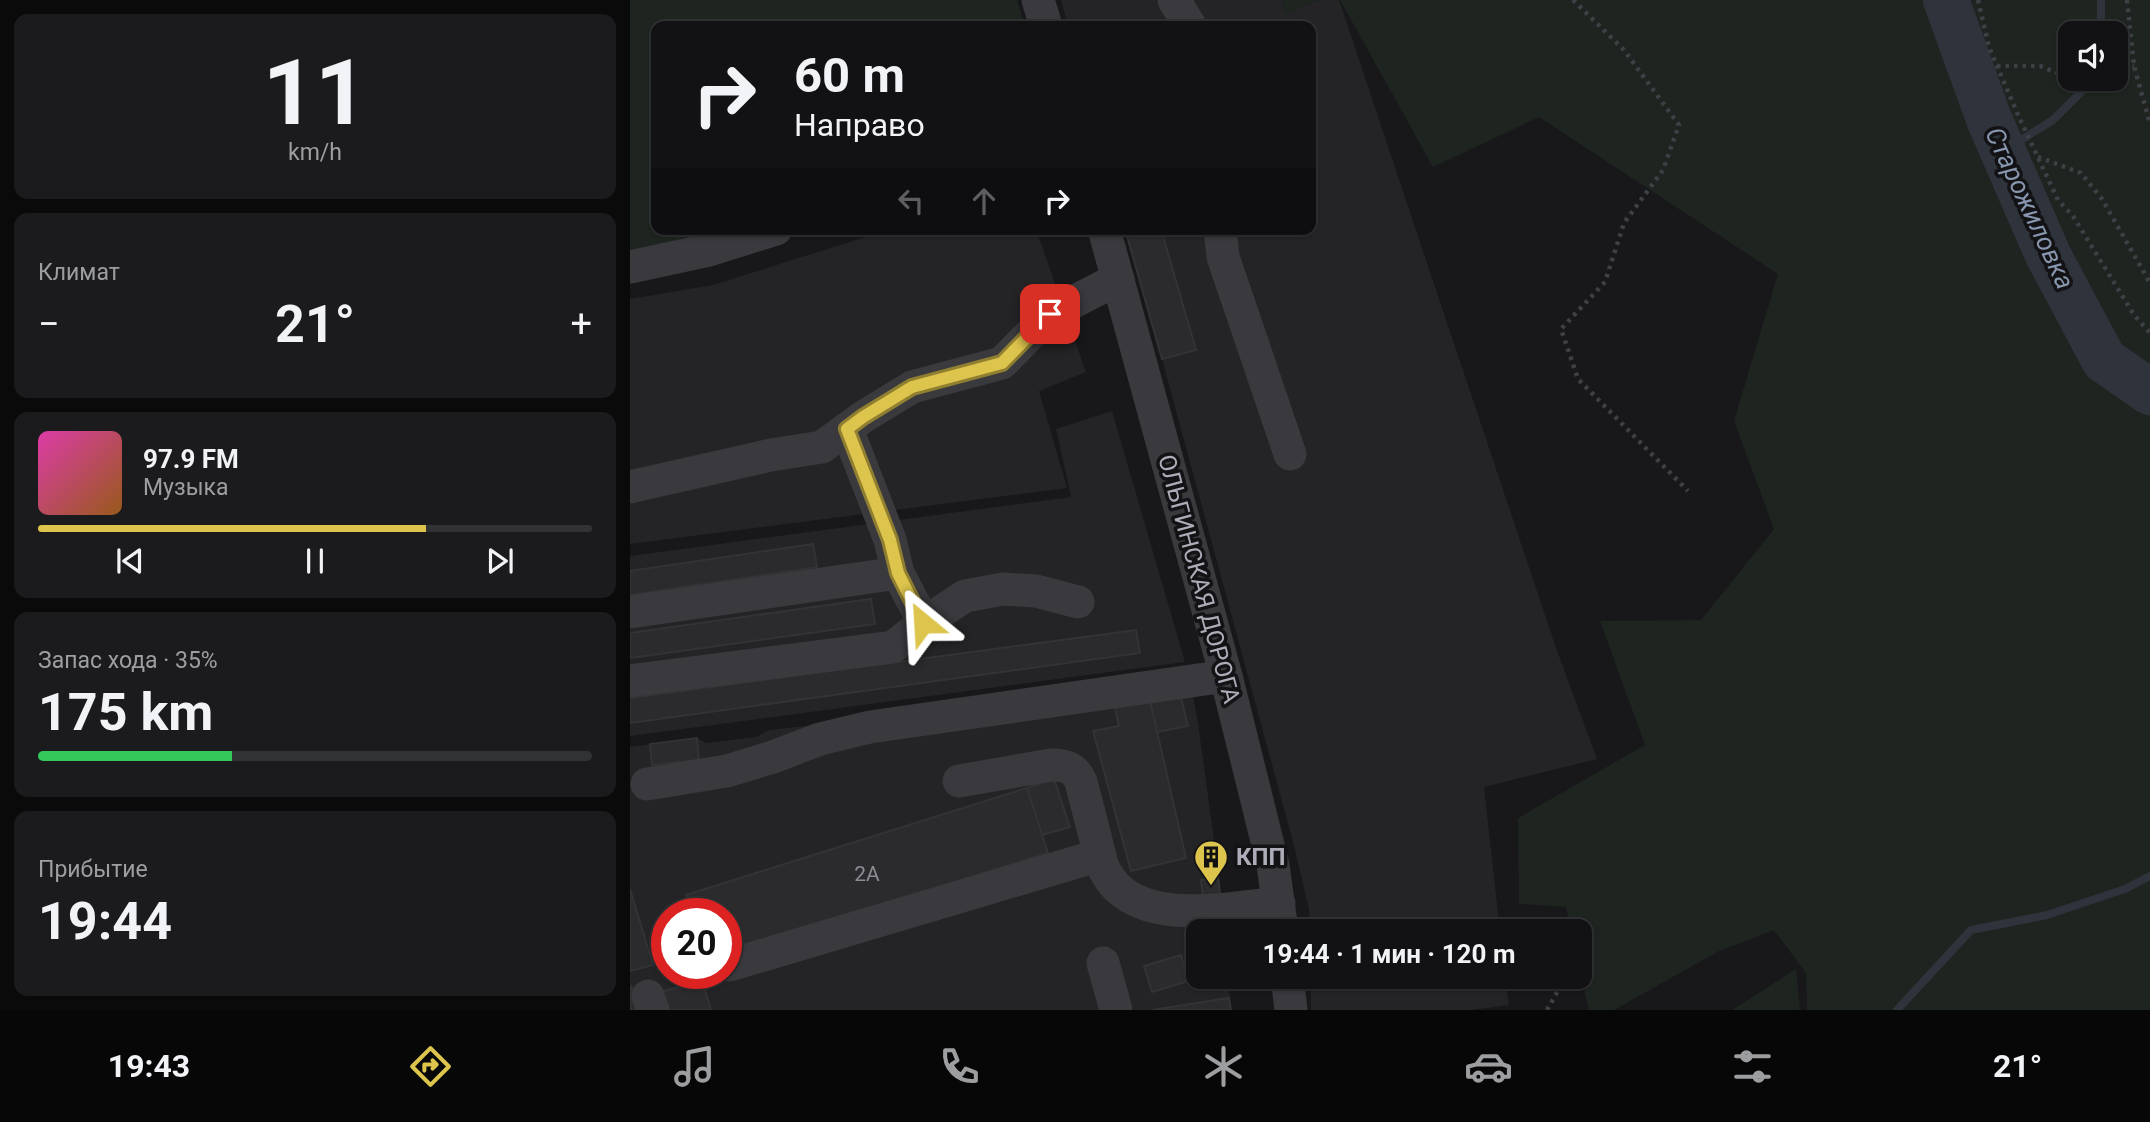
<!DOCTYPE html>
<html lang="ru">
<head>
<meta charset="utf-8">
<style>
  :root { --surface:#121214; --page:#1b1b1d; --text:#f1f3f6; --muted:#9c9ea0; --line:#313234; --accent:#ddc44c }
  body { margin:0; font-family:Roboto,sans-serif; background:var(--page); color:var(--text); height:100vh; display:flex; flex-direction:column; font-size:26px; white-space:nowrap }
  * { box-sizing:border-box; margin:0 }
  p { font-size:23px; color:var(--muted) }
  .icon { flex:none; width:38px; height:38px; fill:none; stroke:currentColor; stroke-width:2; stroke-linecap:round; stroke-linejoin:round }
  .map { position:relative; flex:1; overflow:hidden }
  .panel { display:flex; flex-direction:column; gap:14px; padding:14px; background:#0a0a0b; width:630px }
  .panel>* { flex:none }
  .top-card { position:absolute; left:21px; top:21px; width:665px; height:214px; border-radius:14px; box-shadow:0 2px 5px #0004,0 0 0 2px var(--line); background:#121214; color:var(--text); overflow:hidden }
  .buttons { position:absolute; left:1428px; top:21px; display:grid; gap:14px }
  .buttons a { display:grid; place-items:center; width:70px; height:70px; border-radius:14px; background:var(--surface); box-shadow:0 2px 5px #0004,0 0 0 2px var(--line); font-size:35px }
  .speed { position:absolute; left:21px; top:898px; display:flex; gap:14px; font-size:35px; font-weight:700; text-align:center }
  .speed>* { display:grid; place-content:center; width:91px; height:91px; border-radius:50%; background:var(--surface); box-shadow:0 2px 5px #0004,0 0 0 2px var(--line); line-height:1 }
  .speed .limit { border:10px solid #d22; background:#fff; color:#111 }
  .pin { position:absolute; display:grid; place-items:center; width:60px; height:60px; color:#fff; margin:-30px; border-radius:14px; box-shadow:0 4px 10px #0006 }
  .me { position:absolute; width:77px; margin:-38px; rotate:333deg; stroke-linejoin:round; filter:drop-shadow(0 0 5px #0008) }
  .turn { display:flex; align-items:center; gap:24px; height:147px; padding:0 28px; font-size:32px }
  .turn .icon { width:91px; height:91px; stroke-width:2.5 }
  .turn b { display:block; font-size:49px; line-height:60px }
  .lanes { display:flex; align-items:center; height:66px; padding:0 28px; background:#0003; justify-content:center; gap:35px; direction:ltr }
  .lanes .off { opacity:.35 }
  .big { font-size:52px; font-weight:700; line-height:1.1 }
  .panel .widget { flex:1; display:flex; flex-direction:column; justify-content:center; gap:10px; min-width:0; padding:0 24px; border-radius:14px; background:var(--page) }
  .panel .dial { align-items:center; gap:0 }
  .dial b { font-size:91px; line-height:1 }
  .song { display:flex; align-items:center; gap:21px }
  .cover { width:84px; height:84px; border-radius:10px; background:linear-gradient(135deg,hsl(320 70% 55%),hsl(30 70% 35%)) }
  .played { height:7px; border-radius:4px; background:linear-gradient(90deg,var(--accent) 70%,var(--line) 70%) }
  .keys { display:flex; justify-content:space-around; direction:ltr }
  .heat { display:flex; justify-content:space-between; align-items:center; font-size:38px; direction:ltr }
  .charge { height:10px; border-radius:5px; background:linear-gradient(90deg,#34c759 35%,var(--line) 0) }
  .trip { position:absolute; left:556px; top:919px; width:406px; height:70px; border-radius:14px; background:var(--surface); box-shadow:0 2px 5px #0004,0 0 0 2px var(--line); font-weight:700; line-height:70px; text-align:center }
  .menu { display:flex; height:112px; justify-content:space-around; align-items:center; background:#070708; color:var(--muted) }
  .menu .icon { width:49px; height:49px }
  .menu .current { color:var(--accent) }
  .menu b { font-size:32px; color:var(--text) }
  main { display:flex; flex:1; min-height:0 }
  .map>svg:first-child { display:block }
</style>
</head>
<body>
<main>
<section class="panel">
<div class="widget dial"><b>11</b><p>km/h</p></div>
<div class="widget"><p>Климат</p>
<div class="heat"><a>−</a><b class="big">21°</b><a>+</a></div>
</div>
<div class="widget">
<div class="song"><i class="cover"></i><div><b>97.9 FM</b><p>Музыка</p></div></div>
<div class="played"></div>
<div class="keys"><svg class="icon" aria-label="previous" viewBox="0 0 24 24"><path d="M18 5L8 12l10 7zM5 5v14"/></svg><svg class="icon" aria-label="pause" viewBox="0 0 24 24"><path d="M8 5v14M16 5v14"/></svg><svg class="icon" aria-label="next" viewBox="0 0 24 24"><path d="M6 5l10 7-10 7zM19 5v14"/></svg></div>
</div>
<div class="widget"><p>Запас хода · 35%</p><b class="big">175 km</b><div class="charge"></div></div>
<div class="widget"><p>Прибытие</p><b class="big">19:44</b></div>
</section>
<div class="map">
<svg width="1520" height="1010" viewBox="0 0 1520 1010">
  <rect width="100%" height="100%" fill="#18181a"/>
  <g fill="#242426" fill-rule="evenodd">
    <polygon points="431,0 651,0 656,13 690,0 709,0 925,645 967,759 854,787 870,931 680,931 679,909 663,842 532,359 495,229 681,229 681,26 438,26"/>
    <polygon points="261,229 406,229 456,372 409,391 437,488 0,544 0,299 83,285"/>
    <polygon points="482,411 555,662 0,736 0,556 441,497 426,429"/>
    <path d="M559 675 568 723 596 928V931H569V976L598 977 601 1010H0V747L67 738 76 743 126 737 139 730 248 718ZM37 914H96V973H37Z"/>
    <polygon points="681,977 875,977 879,1005 842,1010 681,1010"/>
  </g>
  <g fill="#1e2420" fill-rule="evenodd">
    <polygon points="0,0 387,0 395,26 26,26 26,229 111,229 0,257"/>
    <polygon points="651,0 690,0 656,13"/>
    <path d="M710 0H1520V1010H1177L1176 973 1144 930 1089 951 984 1010H959L950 973V931H941L936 907 889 904 888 818 1015 745 970 621 1071 620 1144 529 1104 421 1148 274 909 117 803 167ZM1486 33V79H1440V33Z"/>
    <polygon points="1166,969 1170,1010 1102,1010"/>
  </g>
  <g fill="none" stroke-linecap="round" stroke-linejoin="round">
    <g stroke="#2f343c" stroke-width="8">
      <polyline points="1471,33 1471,0"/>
      <polyline points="1373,151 1423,120 1464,79"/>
      <polyline points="1267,1010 1341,930 1417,915 1495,889 1520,876"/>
    </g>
    <polyline stroke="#2f343c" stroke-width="46" points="1316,0 1359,119 1418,255 1474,360 1520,392"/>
  </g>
  <g fill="#2b2b2d" stroke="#333235" stroke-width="2">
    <polygon points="495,229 531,229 566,350 532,359"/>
    <polygon points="183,544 187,567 0,595 0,571"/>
    <polygon points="241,599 245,624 0,658 0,633"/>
    <polygon points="506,630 510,653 0,723 0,698"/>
    <polygon points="550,694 558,726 527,732 520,701"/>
    <polygon points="520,701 556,858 501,871 463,731 489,726 485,708"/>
    <polygon points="67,738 69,760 22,765 20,744"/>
    <polygon points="424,779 440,827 412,835 397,788"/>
    <polygon points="397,788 418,853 96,954 96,914 61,914 56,895"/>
    <polygon points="588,877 590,895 573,897 571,880"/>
    <polygon points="0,889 23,965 0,971"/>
    <polygon points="551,955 558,981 522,992 514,966"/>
    <polygon points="72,980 81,1010 37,1010 31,992"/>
    <polygon points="1,985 9,1010 0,1010"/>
    <polygon points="599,998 601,1010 522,1010"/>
  </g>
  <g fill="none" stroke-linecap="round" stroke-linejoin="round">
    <g stroke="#3f4045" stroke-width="4.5" stroke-dasharray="3.5 5" stroke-linecap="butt">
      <polyline points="943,0 994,50 1049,125 1033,170 994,223 975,282 931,329 948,379 1058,491"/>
      <polyline points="1348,0 1359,47 1388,115 1428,200 1443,216 1504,315 1520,333"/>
      <polyline points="1497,0 1504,66 1520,124"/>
      <polyline points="1486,62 1504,66"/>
      <polyline points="1367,66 1410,66 1432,75 1440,66"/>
      <polyline points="1408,157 1451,173 1472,199 1520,283"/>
      <polyline points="917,1010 933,982"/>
    </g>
    <g stroke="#39393e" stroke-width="33">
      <polyline points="408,0 416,26"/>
      <polyline points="544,0 560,26"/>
      <polyline points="474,229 596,676 643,865 652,931"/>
      <polyline points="590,229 593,257 660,454"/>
      <polyline points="0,267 79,250 146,229"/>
      <polyline points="217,429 260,540 268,573 294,623"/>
      <polyline points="0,487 141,455 192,447 233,417 282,387 372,363 420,314 488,279"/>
      <polyline points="0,612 268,573"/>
      <polyline points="0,681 263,647 294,623 335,596 373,589 406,591 448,602"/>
      <path d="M329 781 421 765C437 765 445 768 451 782 456 802 461 821 466 840 468 850 470 862 475 871 505 929 597 908 649 903"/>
      <polyline points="17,784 97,771 143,757 190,739 240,727 596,676"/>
      <polyline points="473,963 486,1010"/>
      <polyline points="100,965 470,855"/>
      <polyline points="657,976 661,1010"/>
      <polyline points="18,996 23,1010"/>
    </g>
  </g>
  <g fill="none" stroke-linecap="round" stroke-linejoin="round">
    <g stroke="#907f31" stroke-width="18">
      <polyline id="route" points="293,623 268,573 260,540 217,429 233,417 282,387 372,363 420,314"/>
    </g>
    <use href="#route" stroke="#ddc44c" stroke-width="12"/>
  </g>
  <defs>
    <g id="building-pin" transform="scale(1.75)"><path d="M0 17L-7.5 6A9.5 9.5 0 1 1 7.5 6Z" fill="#ddc44c" stroke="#131315"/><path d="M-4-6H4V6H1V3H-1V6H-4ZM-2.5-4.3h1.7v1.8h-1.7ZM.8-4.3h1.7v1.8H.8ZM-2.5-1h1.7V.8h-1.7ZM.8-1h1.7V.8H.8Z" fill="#111"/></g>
  </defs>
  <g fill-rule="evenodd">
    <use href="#building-pin" x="581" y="857"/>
  </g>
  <g text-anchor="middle" stroke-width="7" stroke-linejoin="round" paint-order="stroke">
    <g font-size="21" fill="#8b8c94">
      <text x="237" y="881">2А</text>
    </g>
    <g font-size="24" fill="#acadb8" stroke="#131315">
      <text transform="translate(569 579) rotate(75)" y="8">ОЛЬГИНСКАЯ ДОРОГА</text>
    </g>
    <g font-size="24" font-weight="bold" fill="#acadb8" stroke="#131315" text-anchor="start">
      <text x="606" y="865">КПП</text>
    </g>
    <g font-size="26" font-style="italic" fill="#8796ae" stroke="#131315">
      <text transform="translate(1400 208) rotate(65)" y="9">Старожиловка</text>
    </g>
  </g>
</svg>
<div class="buttons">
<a><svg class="icon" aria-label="sound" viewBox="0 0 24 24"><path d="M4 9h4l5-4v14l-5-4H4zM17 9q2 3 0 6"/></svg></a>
</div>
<div class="speed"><div class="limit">20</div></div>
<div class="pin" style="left:420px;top:314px;background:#d93025"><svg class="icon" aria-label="arrive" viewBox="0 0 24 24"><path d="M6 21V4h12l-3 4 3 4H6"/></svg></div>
<svg class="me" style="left:293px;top:623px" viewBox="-20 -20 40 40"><path d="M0-17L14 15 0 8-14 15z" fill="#ddc44c" stroke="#fff" stroke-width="4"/></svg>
<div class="trip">19:44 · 1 мин · 120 m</div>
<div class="top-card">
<div class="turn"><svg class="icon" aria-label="right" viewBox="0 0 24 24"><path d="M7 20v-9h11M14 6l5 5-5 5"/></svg><div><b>60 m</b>Направо</div></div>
<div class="lanes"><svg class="icon off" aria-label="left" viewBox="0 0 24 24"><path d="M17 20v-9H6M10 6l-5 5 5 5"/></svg><svg class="icon off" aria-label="ahead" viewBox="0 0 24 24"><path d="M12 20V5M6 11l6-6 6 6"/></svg><svg class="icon" aria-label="right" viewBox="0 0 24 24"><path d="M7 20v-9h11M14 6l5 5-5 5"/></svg></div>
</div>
</div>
</main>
<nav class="menu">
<b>19:43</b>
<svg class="icon current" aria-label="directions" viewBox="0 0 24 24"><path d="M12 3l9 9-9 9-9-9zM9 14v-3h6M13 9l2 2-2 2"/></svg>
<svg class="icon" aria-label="music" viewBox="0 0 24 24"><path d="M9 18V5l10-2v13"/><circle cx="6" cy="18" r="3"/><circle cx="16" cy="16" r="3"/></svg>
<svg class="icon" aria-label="phone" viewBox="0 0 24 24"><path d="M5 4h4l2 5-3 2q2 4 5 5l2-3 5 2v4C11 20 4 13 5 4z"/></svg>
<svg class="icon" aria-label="climate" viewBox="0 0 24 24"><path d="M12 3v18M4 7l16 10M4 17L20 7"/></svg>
<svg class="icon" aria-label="car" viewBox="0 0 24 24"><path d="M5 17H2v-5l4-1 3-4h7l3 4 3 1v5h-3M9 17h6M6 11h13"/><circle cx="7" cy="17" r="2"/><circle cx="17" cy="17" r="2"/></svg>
<svg class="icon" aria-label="filters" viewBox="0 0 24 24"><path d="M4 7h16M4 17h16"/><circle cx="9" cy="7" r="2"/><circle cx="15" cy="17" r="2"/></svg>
<b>21°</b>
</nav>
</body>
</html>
